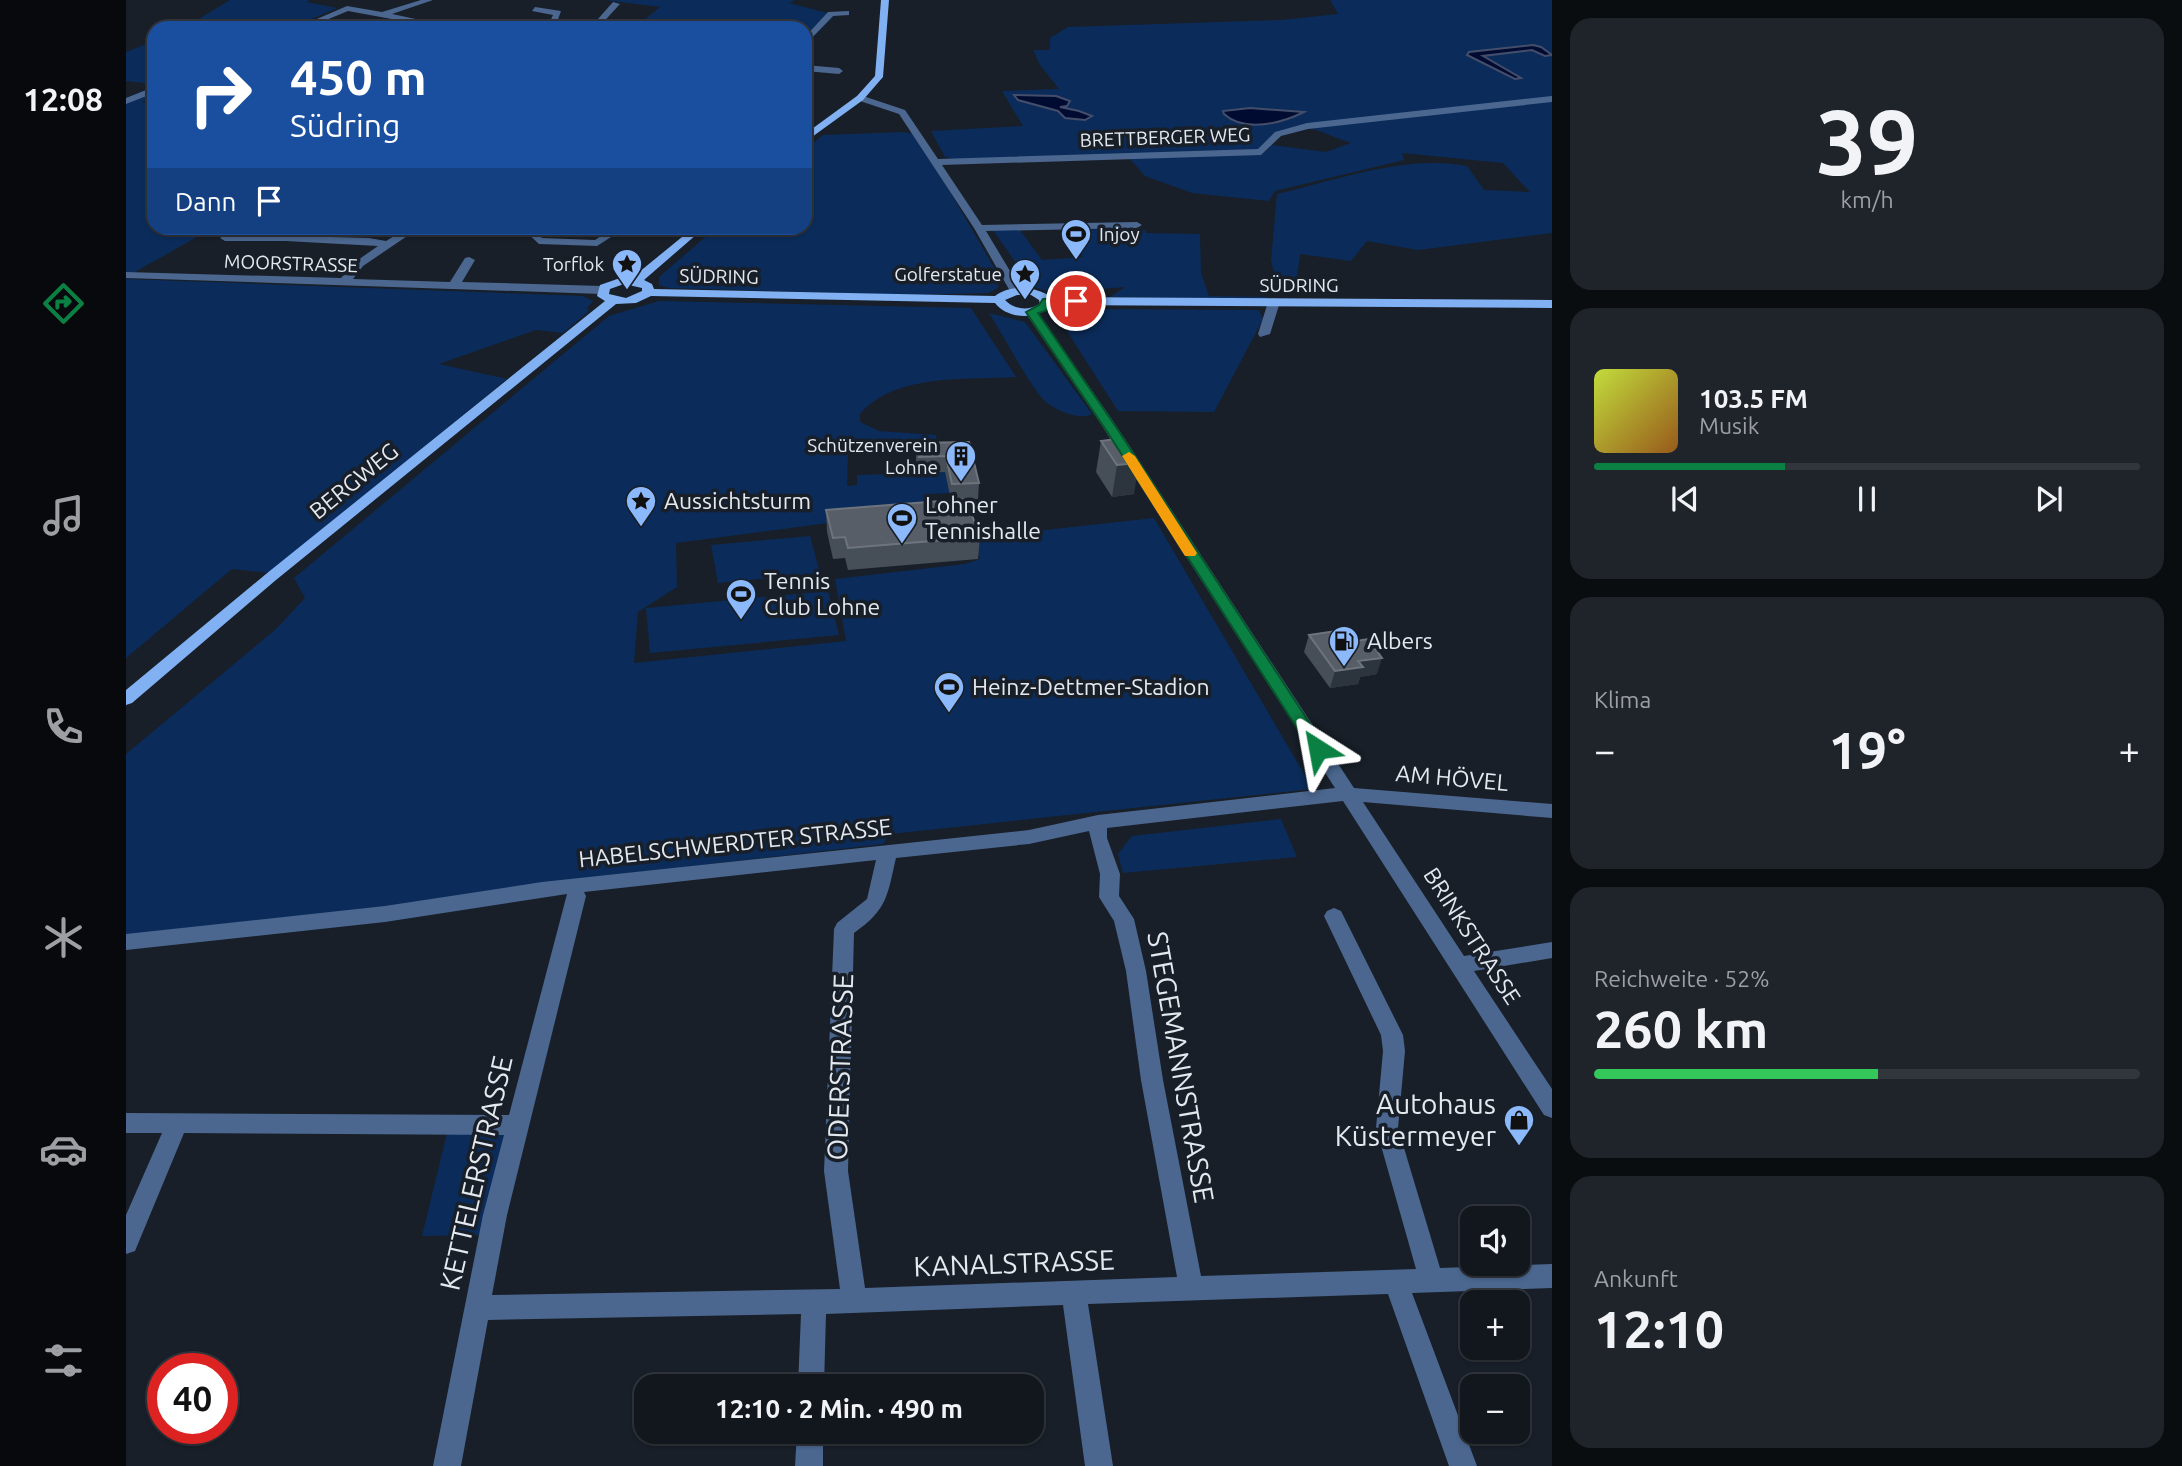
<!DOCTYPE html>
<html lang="de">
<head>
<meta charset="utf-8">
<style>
  :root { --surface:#12171e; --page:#1f242b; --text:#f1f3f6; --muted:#9c9fa4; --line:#31363c; --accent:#0b8043 }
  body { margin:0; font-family:Ubuntu,sans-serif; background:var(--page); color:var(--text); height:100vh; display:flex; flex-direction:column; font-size:26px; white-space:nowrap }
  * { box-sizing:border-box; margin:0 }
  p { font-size:23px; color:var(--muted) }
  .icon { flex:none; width:38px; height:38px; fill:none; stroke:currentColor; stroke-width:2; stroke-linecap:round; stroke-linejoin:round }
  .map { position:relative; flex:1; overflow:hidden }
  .side { display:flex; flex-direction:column; gap:18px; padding:18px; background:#0a0d10; width:630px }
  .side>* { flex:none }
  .top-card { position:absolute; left:21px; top:21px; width:665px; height:214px; border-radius:21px; box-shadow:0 2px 5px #0004,0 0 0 2px var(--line); background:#1a4fa0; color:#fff; overflow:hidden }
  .tools { position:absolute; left:1334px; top:1206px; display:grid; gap:14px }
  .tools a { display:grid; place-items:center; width:70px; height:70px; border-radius:14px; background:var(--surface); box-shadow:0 2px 5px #0004,0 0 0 2px var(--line); font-size:35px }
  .speed { position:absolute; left:21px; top:1353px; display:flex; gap:14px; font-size:35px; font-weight:700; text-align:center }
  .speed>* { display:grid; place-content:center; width:91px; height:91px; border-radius:50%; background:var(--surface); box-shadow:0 2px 5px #0004,0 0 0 2px var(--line); line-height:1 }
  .speed .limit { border:10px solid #d22; background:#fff; color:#111 }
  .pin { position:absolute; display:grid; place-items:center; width:60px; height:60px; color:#fff; margin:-30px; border:4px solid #fff; border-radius:50%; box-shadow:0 2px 7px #0007 }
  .me { position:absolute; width:77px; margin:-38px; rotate:326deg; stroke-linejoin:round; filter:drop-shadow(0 0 5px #0008) }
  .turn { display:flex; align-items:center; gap:24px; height:147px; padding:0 28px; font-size:32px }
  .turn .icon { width:91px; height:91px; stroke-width:2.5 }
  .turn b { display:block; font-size:49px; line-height:60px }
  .then { display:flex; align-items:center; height:66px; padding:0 28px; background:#0003; gap:14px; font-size:26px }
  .big { font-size:52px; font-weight:600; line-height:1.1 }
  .side .tile { flex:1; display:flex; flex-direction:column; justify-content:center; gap:10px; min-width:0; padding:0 24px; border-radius:21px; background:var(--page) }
  .side .dial { align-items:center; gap:0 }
  .dial b { font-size:91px; line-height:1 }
  .song { display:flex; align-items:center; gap:21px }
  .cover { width:84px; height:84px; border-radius:10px; background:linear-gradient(135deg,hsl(70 70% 55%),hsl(30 70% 35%)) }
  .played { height:7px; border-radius:4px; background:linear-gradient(90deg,var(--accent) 35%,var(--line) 35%) }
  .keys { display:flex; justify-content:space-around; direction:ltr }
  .heat { display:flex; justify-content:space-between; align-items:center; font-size:38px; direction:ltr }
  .charge { height:10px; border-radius:5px; background:linear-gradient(90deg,#34c759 52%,var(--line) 0) }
  .trip { position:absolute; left:508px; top:1374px; width:410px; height:70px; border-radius:21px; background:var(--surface); box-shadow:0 2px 5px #0004,0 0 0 2px var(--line); font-weight:600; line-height:70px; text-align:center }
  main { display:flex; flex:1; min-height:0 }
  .dock { display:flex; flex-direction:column; width:126px; justify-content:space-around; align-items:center; background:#07090c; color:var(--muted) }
  .dock .icon { width:49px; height:49px }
  .dock .active { color:var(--accent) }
  .dock b { font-size:32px; color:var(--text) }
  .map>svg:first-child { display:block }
</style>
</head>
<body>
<main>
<nav class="dock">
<b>12:08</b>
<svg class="icon active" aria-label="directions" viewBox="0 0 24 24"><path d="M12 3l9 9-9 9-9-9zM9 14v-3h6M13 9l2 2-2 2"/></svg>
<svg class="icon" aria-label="music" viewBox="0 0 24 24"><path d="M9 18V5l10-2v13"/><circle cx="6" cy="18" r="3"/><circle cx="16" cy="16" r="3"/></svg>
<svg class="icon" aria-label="phone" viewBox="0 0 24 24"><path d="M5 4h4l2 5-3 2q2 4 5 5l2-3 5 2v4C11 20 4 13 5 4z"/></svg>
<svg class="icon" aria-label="climate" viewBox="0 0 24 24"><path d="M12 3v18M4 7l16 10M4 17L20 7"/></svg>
<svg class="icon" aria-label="car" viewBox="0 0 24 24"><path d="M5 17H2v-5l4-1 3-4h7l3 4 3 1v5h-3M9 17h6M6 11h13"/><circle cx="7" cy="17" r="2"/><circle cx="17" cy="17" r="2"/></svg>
<svg class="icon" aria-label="filters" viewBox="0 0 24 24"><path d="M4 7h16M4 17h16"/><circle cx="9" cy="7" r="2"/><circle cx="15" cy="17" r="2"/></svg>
</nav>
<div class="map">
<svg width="1426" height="1466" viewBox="0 0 1426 1466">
  <rect width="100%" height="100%" fill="#181f28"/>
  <g fill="#0b2c5a" fill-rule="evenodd">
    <polygon points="104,0 183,0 181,2 211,8 165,28 58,28"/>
    <polygon points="479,0 669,0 663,3 709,15 679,45 679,28 509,28 534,7"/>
    <path d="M1204 0H1426V233L1292 250 1241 241 1225 261 1174 254 1169 291 1152 289 1145 260 1151 194C1210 180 1281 154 1341 166L1358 190 1404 192 1377 163 1276 153 1278 160 1149 191 1143 201 1066 193 1019 176 1002 157 1138 153 1146 145 1200 152 1225 143C1182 128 1169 113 1132 150L835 160 819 157 805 131 897 126 876 91 933 89 914 65 907 50H924V38L942 27 1155 20 1212 14ZM895 95 930 96 943 100 941 106 933 107 965 114 936 113 892 100ZM1124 108 1167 115 1142 125 1098 114V111Z"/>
    <polygon points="28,41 28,84 0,81 0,52"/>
    <polygon points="28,86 28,96 15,102 28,104 28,228 87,228 7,273 0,273 0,98"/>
    <polygon points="778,132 787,134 809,166 873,276 872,288 862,293 790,295 543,288 533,285 533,277 590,228 679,228 679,150 697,135"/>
    <polygon points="938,229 1019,230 1020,233 1074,234 1075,273 1083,296 1141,297 1140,299 984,297 999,287 925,293 906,286 867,230 894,230 916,260 957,257"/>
    <polygon points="0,279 457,296 467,301 461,308 463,311 437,333 410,330 313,364 381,379 144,573 106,569 0,658"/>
    <path d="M533 301 845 308 890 377C839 380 770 373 734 414V422L753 431 810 435 813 453H722L721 486 731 485V475L819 472 824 493 805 494 808 509 550 543 551 587 512 612 508 663 720 641 709 579 839 564 854 559 847 538 1028 518 1187 789 764 834 757 844 508 873 250 912 0 938V754L150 629 179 598 168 578 483 316Z"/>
    <polygon points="963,309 1133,310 1137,319 1088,412 992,411 941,331 938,320 941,314"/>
    <path d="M863 313 899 322 966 414C953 421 925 409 916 398 898 376 879 338 863 313Z"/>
    <polygon points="684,536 694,573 592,583 585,545"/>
    <polygon points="702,591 713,635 524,653 520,608"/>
    <polygon points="1155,819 1171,857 997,873 992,854 1006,836"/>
    <polygon points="323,1125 392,1125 364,1235 296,1236"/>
  </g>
  <g fill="#000b31" stroke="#444e6a" stroke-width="2">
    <polygon points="1407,45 1415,47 1426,55 1419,56 1406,50 1357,56 1395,78 1389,79 1341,55 1343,52"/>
    <polygon points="888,95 930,96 944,101 941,106 934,107 953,111 966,116 959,120 939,118 932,111 892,100"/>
    <path d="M1124 108 1178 112C1156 123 1119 133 1098 114L1097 111Z"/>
  </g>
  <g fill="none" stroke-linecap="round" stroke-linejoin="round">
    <g fill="#4b678f" fill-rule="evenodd">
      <polygon points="295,0 307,0 266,14 332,28 315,28 222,11 181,28 170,28 221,6 256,12"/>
      <polygon points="487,2 494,4 472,28 464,28"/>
      <polygon points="409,7 435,11 429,28 421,28 427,15 406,11"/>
      <polygon points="723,11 723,15 707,16 679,45 679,37 702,12"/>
      <polygon points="679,65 713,68 717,71 713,74 679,71"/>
      <polygon points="28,87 28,93 0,104 0,98"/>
      <polygon points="734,95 779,110 812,159 1132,149 1149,132 1181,123 1426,96 1426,102 1182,129 1155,136 1135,155 816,165 856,225 1011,222 1016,225 1011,228 860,231 896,291 890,295 884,291 848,228 773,114 731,100 729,98"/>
      <polygon points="149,228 159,228 161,234 165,236 243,238 260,241 281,228 293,228 237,266 227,279 324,282 339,258 343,257 349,260 336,282 476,286 482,290 476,294 0,278 0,272 215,278 229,262 252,246 160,241 99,241 94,238 99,235 150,235"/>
      <polygon points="396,228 407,228 416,238 469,240 487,228 499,228 471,246 413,244"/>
      <polygon points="1148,298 1154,302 1144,334 1134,337 1132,334 1142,302"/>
      <path d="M905 308 909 309 985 418 1228 788 1426 804V818L1237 802 1338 956 1426 942V958L1348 971 1426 1089V1118L1418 1115 1217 801 981 828V838L994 874 993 896 1008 919 1020 971 1037 1080 1075 1276 1290 1269 1250 1128 1257 1051 1255 1035 1198 916 1201 911 1208 908 1215 911 1277 1035 1279 1051 1272 1128 1314 1268 1426 1264V1288L1286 1293 1351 1466H1323L1262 1294 962 1304 987 1466H959L937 1305 700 1314 698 1386H672L675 1314 362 1320 335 1466H307L357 1215 378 1135 58 1133 9 1251 0 1254V1215L36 1133H0V1113L383 1115 441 894 259 922 0 950V934L259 906 416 882 903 830 972 815 1209 788 971 418 899 312ZM963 831 974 874 973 897 988 921 1000 971 1015 1080 1051 1277 739 1288 722 1171 728 933C762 909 761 896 770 858L903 844ZM750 860 741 899 711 923 708 929 698 1171 714 1289 366 1295 381 1215 460 896 458 892Z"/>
      <polygon points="671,1432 697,1432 697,1466 669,1466"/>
    </g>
    <g fill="#81b0f3" fill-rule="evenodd">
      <polygon points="755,0 763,0 757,77 737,100 679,142 679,134 731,96 749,76"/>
      <path d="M567 228H578L518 280 526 284 528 289 869 296C884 284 909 286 925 297L1426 300V308L926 305C913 320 882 320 869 303L525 296 510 303 490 304 150 580 6 703 0 705V690L140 574 479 301 471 296 474 285 497 277H507ZM498 284 516 288V291L500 298 483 294 484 289ZM891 295H905L913 300 914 304C902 311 889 310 879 300Z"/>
    </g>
  </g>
  <g fill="#464e57">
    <polygon points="997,438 1008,494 986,497 970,472 975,441"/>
    <polygon points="843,442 853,483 852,499 840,499 854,537 852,559 722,570 719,558 707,559 701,532 700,510 825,500 819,472 792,473 790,459 790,443"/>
    <polygon points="1183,635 1218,643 1251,674 1234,677 1232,684 1204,688 1178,652"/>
  </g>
  <g fill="#2c343e">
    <polygon points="1013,463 1008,494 986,497 991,465"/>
    <polygon points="1256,658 1251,674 1234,677 1232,684 1204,688 1209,671 1232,661"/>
  </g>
  <g fill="#575e68" stroke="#6d747d" stroke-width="2">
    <polygon points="997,438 1013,463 991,465 975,441"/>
    <polygon points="843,442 853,483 826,484 820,456 793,457 790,443"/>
    <polygon points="840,499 854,537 722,548 719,537 707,538 700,510"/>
    <polygon points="1210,631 1218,643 1242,639 1256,658 1232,661 1237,667 1209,671 1183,635"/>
  </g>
  <polygon fill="#0b8043" stroke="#07532c" stroke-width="2" points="950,298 955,301 954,303 925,304 922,310 912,313 992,430 1198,745 1201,749 1198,753 1187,753 980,430 900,312 913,305 917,299"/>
  <polygon fill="#f59e0b" points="1003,452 1009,456 1071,553 1069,556 1059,556 1057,553 996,456"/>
  <defs>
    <g id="stadium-pin" transform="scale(1.575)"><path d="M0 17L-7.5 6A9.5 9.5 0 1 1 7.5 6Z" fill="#8bb9fc" stroke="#181f28"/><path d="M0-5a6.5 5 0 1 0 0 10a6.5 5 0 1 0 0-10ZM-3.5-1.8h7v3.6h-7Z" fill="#111"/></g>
    <g id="sight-pin" transform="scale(1.575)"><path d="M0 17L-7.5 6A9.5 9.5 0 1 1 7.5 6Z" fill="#8bb9fc" stroke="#181f28"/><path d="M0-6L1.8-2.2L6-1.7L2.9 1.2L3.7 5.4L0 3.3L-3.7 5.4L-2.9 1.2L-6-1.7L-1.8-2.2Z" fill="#111"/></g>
    <g id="building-pin" transform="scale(1.575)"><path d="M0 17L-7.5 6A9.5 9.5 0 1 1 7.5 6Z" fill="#8bb9fc" stroke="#181f28"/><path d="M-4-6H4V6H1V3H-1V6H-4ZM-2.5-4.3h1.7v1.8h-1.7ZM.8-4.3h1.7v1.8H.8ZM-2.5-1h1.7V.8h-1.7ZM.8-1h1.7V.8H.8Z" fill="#111"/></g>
    <g id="fuel-pin" transform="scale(1.575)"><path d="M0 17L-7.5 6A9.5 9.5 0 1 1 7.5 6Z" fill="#8bb9fc" stroke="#181f28"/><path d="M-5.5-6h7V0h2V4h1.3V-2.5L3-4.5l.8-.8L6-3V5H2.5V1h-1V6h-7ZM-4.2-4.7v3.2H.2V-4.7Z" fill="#111"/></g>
    <g id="shop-pin" transform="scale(1.575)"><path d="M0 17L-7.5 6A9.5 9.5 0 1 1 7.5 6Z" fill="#8bb9fc" stroke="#181f28"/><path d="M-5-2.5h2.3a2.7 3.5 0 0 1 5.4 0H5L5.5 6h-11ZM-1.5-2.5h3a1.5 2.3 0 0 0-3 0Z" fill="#111"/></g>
  </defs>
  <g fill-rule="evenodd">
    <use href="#stadium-pin" x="950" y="234"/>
    <use href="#sight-pin" x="501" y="264"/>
    <use href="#sight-pin" x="899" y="274"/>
    <use href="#building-pin" x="835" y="456"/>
    <use href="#sight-pin" x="515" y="501"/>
    <use href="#stadium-pin" x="776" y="518"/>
    <use href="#stadium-pin" x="615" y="594"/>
    <use href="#fuel-pin" x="1218" y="641"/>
    <use href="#stadium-pin" x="823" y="687"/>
    <use href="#shop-pin" x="1393" y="1120"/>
  </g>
  <g text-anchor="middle" stroke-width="7" stroke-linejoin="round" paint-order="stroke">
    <g font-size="19" fill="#e4e9ef" stroke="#181f28">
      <text transform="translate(1039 137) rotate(-2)" y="7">BRETTBERGER WEG</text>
      <text transform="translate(165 263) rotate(2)" y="7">MOORSTRASSE</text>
      <text transform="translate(593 276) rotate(1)" y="7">SÜDRING</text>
      <text x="1173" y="292">SÜDRING</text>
    </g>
    <g font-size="19" fill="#e4e9ef" stroke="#181f28" text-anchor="end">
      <text x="973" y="241" text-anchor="start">Injoy</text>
      <text x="478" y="271">Torflok</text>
      <text x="876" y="281">Golferstatue</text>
      <text x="812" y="452">Schützenverein<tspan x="812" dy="22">Lohne</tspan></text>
    </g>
    <g font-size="23" fill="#e4e9ef" stroke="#181f28">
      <text transform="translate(228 481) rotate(-39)" y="8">BERGWEG</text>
      <text transform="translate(1326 778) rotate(5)" y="8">AM HÖVEL</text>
      <text transform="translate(609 843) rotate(-6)" y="8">HABELSCHWERDTER STRASSE</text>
      <text transform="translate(1346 936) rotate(57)" y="8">BRINKSTRASSE</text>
    </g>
    <g font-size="23" fill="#e4e9ef" stroke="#181f28" text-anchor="start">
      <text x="538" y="509">Aussichtsturm</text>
      <text x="799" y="513">Lohner<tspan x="799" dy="26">Tennishalle</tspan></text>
      <text x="638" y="589">Tennis<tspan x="638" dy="26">Club Lohne</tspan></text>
      <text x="1241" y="649">Albers</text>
      <text x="846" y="695">Heinz-Dettmer-Stadion</text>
    </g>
    <g font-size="28" fill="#e4e9ef" stroke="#181f28">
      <text transform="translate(714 1067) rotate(-88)" y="10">ODERSTRASSE</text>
      <text transform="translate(1055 1067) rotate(80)" y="10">STEGEMANNSTRASSE</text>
      <text transform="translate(350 1173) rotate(-77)" y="10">KETTELERSTRASSE</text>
      <text transform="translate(888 1263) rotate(-2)" y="10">KANALSTRASSE</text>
    </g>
    <g font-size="28" fill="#e4e9ef" stroke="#181f28" text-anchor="end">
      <text x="1370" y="1114">Autohaus<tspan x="1370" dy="32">Küstermeyer</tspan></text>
    </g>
  </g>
</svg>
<div class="tools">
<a><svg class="icon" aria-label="sound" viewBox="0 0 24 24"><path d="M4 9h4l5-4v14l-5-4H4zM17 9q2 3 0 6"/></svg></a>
<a>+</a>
<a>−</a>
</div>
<div class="speed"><div class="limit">40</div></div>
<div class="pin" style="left:950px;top:301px;background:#d93025"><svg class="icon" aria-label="arrive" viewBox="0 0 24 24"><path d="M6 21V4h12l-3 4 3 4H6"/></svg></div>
<svg class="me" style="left:1192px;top:749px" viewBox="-20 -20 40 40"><path d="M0-17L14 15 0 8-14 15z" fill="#0b8043" stroke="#fff" stroke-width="4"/></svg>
<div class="trip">12:10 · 2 Min. · 490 m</div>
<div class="top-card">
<div class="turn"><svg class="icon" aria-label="right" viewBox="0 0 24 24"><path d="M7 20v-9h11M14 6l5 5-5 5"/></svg><div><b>450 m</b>Südring</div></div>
<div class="then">Dann<svg class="icon" aria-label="arrive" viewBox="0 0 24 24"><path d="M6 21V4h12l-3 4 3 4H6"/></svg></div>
</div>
</div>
<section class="side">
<div class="tile dial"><b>39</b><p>km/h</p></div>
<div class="tile">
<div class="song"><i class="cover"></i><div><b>103.5 FM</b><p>Musik</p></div></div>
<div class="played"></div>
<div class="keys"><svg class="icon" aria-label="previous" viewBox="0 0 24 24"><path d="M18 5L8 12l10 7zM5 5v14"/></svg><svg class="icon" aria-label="pause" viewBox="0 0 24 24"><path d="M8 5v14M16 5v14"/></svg><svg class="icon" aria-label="next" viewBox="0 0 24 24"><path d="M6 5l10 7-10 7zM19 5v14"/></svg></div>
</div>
<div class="tile"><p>Klima</p>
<div class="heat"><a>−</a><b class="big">19°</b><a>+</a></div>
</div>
<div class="tile"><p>Reichweite · 52%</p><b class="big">260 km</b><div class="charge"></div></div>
<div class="tile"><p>Ankunft</p><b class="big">12:10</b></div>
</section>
</main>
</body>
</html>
